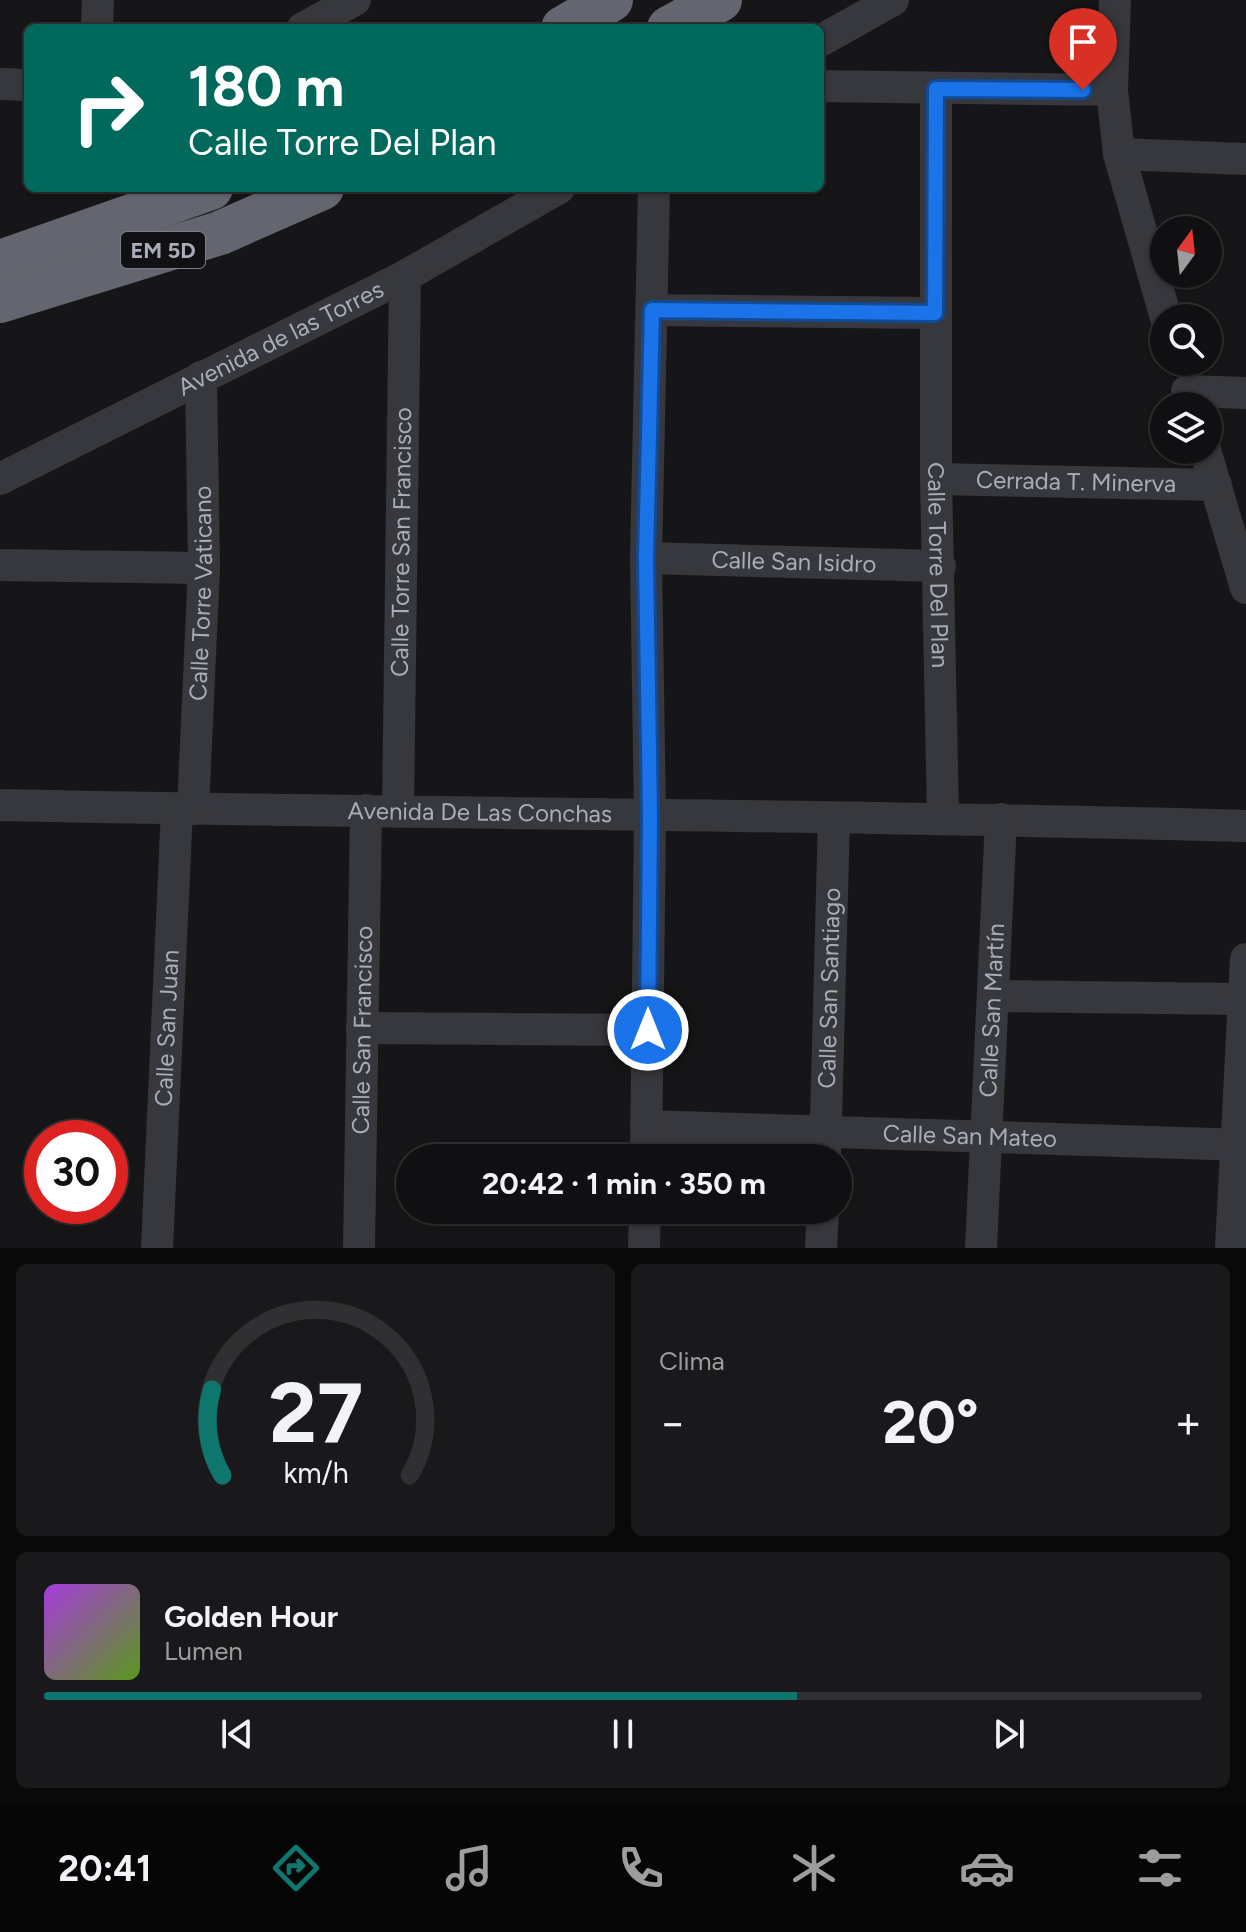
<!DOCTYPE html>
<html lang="es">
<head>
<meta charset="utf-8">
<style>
  :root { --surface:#101012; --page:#19191b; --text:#f1f3f6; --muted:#9c9d9f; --line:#303032; --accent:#0f766e }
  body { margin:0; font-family:Figtree,sans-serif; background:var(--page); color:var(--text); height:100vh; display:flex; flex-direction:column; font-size:30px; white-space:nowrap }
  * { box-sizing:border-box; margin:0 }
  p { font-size:26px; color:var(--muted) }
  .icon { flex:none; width:44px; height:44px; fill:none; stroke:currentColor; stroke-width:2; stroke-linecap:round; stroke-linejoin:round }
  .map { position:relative; height:1248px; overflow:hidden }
  .details { display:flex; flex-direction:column; gap:16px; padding:16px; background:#09090a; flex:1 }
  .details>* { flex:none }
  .hud { position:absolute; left:24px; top:24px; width:800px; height:168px; border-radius:12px; box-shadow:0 2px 6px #0004,0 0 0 2px var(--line); background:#00695c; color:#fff; overflow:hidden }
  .needle { width:52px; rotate:15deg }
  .buttons { position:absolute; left:1150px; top:216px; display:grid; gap:16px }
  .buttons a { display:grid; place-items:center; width:72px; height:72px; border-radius:50%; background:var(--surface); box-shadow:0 2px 6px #0004,0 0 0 2px var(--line); font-size:40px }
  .speed { position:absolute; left:24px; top:1120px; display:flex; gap:16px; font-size:40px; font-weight:700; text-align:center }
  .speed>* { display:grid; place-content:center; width:104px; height:104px; border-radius:50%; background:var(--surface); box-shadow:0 2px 6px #0004,0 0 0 2px var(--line); line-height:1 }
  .speed .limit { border:12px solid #d22; background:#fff; color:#111 }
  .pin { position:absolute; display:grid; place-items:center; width:68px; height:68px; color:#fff; margin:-82px -34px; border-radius:50% 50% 50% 0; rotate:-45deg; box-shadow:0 0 8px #0007 }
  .pin .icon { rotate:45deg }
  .me { position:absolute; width:88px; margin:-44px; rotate:0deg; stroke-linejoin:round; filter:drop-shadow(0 0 6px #0008) }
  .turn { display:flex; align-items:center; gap:28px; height:168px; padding:0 32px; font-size:36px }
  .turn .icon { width:104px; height:104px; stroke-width:2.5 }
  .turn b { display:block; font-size:56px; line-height:68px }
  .big { font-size:60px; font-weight:700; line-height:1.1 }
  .details .card { flex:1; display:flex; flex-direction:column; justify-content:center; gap:12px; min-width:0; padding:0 28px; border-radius:12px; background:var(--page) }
  .details .dial { align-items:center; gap:0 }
  .dial svg { height:208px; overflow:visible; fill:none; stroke:var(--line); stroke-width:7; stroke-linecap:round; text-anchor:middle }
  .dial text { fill:var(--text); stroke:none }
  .song { display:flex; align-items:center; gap:24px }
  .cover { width:96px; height:96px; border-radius:12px; background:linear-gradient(135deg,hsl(280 70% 55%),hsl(90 70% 35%)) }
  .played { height:8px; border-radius:4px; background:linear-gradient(90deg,var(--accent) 65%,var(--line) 65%) }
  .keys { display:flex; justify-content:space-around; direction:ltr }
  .heat { display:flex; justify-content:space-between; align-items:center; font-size:44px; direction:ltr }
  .details .tiles { flex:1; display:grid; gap:16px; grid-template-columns:1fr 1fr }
  .card:last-child { grid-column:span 2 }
  .trip { position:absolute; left:396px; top:1144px; width:456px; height:80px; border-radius:40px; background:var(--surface); box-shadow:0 2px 6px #0004,0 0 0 2px var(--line); font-weight:700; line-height:80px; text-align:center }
  .tab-bar { display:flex; height:128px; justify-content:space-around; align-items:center; background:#060607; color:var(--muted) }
  .tab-bar .icon { width:56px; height:56px }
  .tab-bar .current { color:var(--accent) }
  .tab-bar b { font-size:36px; color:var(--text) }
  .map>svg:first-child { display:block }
</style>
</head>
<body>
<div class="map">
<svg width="1246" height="1248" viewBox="0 0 1246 1248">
  <rect width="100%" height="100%" fill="#161618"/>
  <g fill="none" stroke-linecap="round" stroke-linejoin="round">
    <g stroke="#37383d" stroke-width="32">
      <polyline points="1115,0 1112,90 1119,154 1166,318"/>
      <polyline points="97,28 98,0"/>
      <polyline points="303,28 355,0"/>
      <polyline points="820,41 893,0"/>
      <polyline points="0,84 28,85"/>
      <polyline points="820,86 1112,90"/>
      <path id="s1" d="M936 89V479L943 818"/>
      <polyline points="1119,154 1246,159"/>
      <polyline points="652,310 935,313"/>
      <polyline points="1187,391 1246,393"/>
      <polyline points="1205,450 1246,588"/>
      <path id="s2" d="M0 479 405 276 559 188"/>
      <path id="s3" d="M936 479 1216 485"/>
      <path id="s4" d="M646 558 940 566"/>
      <polyline points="0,565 204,568"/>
      <path id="s5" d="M0 805C415 814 831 814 1246 826"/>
      <path id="s6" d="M193 809 204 568 201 377"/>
      <path id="s7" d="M398 810 405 276"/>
      <polyline points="993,996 1242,999"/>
      <polyline points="362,1028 648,1030"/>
      <path id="s8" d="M646 1126 1246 1145"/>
      <polyline points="646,1158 650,816 646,558 654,188"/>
      <path id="s9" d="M825 1158 834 818"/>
      <path id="s10" d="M157 1248 177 809"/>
      <path id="s11" d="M359 1248 366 810"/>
      <polyline points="644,1248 645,1210"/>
      <polyline points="821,1248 823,1210"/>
      <path id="s12" d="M981 1248 1001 819"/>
      <polyline points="1231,1248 1246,959"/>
    </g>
    <g stroke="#63666e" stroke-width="44">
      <polyline points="563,28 611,0"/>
      <polyline points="669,28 720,0"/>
      <polyline points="0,262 211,188"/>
      <polyline points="0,301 220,233 322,188"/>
    </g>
  </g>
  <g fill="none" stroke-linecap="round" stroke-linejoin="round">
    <g stroke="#114b97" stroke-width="20">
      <polyline id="route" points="648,1030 650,816 646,558 652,310 935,313 936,89 1083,90"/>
    </g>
    <use href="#route" stroke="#1a73e8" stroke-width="14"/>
  </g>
  <g text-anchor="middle" stroke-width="8" stroke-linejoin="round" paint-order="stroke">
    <rect fill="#111113" stroke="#7b7e86" stroke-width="2" x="121" y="232" width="84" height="36" rx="6"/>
    <g font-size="22" font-weight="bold" fill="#a8adb8">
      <text x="163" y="258">EM 5D</text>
    </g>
    <g font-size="24" fill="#a8adb8" stroke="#111113">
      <text dy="8" stroke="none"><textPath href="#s2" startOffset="314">Avenida de las Torres</textPath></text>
      <text dy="8" stroke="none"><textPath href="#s3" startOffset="140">Cerrada T. Minerva</textPath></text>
      <text dy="8" stroke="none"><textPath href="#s7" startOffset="268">Calle Torre San Francisco</textPath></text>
      <text dy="8" stroke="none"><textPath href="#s4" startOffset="148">Calle San Isidro</textPath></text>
      <text dy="8" stroke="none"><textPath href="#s1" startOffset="476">Calle Torre Del Plan</textPath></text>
      <text dy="8" stroke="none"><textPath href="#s6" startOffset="216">Calle Torre Vaticano</textPath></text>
      <text dy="8" stroke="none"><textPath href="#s5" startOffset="480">Avenida De Las Conchas</textPath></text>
      <text dy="8" stroke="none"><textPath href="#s9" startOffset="170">Calle San Santiago</textPath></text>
      <text dy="8" stroke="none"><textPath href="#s12" startOffset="238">Calle San Martín</textPath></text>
      <text dy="8" stroke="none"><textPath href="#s10" startOffset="220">Calle San Juan</textPath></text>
      <text dy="8" stroke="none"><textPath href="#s11" startOffset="218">Calle San Francisco</textPath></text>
      <text dy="8" stroke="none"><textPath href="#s8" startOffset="324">Calle San Mateo</textPath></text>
    </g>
  </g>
</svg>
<div class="buttons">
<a><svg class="needle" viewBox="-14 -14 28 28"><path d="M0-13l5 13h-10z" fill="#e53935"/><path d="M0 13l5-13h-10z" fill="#9c9d9f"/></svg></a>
<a><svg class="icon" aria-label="search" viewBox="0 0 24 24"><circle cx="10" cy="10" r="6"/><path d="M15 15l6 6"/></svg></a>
<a><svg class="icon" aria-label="layers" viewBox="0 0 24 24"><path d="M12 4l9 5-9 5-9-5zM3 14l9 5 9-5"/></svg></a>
</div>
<div class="speed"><div class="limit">30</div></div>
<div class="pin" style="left:1083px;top:90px;background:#d93025"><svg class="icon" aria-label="arrive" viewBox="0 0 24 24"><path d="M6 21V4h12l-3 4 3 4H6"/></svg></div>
<svg class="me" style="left:648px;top:1030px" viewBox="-20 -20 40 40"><circle r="17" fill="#1a73e8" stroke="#fff" stroke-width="3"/><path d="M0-11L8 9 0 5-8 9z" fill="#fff"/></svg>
<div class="trip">20:42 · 1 min · 350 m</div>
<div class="hud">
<div class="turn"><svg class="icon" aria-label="right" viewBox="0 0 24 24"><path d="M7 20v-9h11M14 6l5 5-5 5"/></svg><div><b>180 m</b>Calle Torre Del Plan</div></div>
</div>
</div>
<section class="details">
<div class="tiles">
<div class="card dial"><svg viewBox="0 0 100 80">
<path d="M14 69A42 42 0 1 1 86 69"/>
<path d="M14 69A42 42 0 0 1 10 36" stroke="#0f766e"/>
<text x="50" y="56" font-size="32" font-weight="700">27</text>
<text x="50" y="72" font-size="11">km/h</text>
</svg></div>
<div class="card"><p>Clima</p>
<div class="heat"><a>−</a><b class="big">20°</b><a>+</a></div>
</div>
<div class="card">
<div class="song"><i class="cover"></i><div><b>Golden Hour</b><p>Lumen</p></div></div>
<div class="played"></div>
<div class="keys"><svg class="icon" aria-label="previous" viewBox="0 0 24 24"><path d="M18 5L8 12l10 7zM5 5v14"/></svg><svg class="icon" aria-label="pause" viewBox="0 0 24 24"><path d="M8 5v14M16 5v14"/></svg><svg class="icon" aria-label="next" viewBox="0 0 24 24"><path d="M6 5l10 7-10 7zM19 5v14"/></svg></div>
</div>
</div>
</section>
<nav class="tab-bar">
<b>20:41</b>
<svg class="icon current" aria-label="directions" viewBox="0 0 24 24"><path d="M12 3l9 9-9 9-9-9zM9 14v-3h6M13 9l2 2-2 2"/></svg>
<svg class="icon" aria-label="music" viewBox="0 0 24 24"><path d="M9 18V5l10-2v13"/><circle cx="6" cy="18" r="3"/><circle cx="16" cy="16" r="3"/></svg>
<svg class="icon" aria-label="phone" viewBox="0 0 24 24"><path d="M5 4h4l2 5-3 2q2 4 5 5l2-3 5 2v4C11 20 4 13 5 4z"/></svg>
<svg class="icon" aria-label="climate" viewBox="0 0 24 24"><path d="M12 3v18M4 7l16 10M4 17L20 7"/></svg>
<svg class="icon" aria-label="car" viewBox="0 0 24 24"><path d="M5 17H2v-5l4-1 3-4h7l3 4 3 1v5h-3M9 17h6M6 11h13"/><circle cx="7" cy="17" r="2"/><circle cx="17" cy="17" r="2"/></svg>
<svg class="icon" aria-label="filters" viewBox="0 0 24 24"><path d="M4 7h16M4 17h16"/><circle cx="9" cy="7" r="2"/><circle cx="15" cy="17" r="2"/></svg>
</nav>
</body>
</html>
